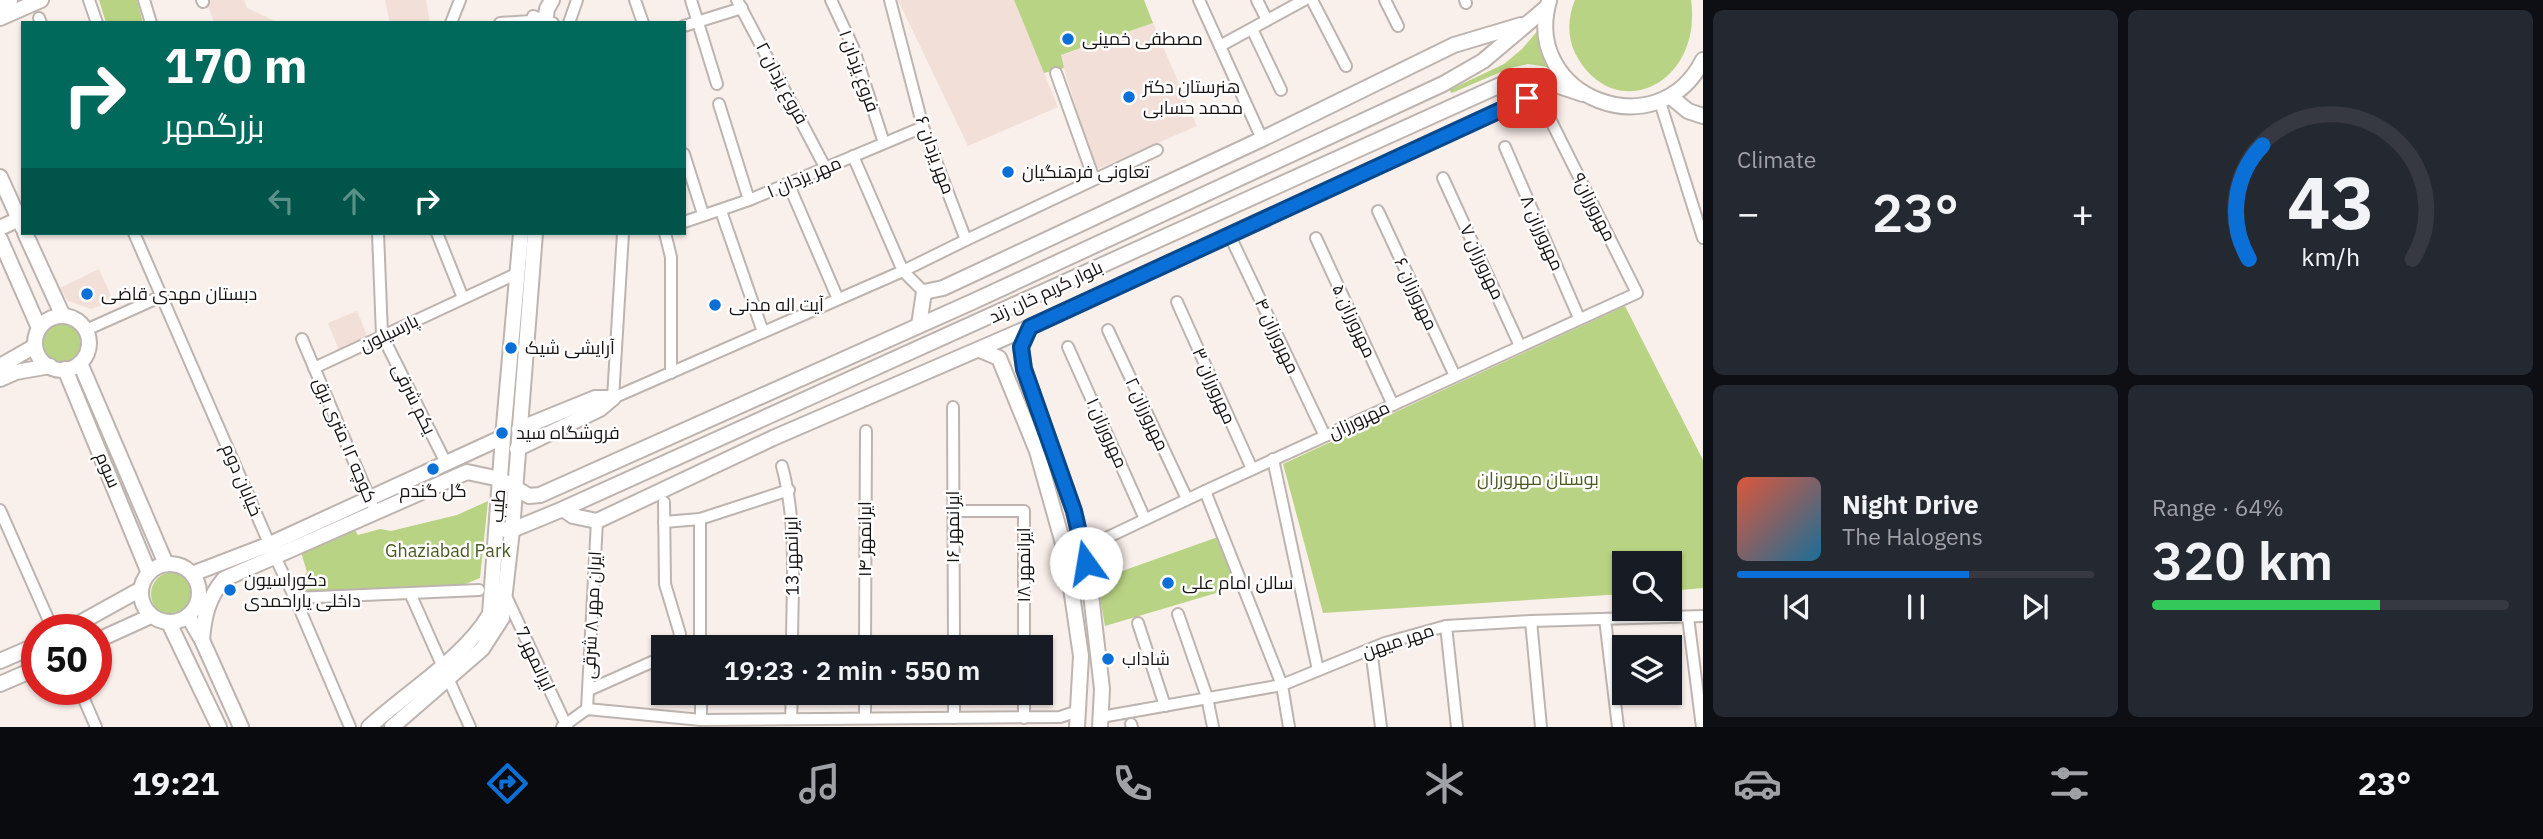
<!DOCTYPE html>
<html lang="en">
<head>
<meta charset="utf-8">
<style>
  :root { --surface:#171b24; --page:#242831; --text:#f1f3f6; --muted:#9ea1a6; --line:#363941; --accent:#0a6fd7 }
  body { margin:0; font-family:"IBM Plex Sans",Cairo,sans-serif; background:var(--page); color:var(--text); height:100vh; display:flex; flex-direction:column; font-size:26px; white-space:nowrap }
  * { box-sizing:border-box; margin:0 }
  p { font-size:23px; color:var(--muted) }
  .icon { flex:none; width:38px; height:38px; fill:none; stroke:currentColor; stroke-width:2; stroke-linecap:round; stroke-linejoin:round }
  .map { position:relative; flex:1; overflow:hidden }
  .drawer { display:flex; flex-direction:column; gap:10px; padding:10px; background:#0d0f14; width:840px }
  .drawer>* { flex:none }
  .top-card { position:absolute; left:21px; top:21px; width:665px; height:214px; border-radius:0px; box-shadow:0 2px 5px #0004; background:#00695c; color:#fff; overflow:hidden }
  .buttons { position:absolute; left:1612px; top:551px; display:grid; gap:14px }
  .buttons a { display:grid; place-items:center; width:70px; height:70px; border-radius:0px; background:var(--surface); box-shadow:0 2px 5px #0004; font-size:35px }
  .speed { position:absolute; left:21px; top:614px; display:flex; gap:14px; font-size:35px; font-weight:700; text-align:center }
  .speed>* { display:grid; place-content:center; width:91px; height:91px; border-radius:50%; background:var(--surface); box-shadow:0 2px 5px #0004; line-height:1 }
  .speed .limit { border:10px solid #d22; background:#fff; color:#111 }
  .pin { position:absolute; display:grid; place-items:center; width:60px; height:60px; color:#fff; margin:-30px; border-radius:14px; box-shadow:0 4px 10px #0006 }
  .me { position:absolute; width:77px; margin:-38px; rotate:347deg; stroke-linejoin:round; filter:drop-shadow(0 0 5px #0008) }
  .turn { display:flex; align-items:center; gap:24px; height:147px; padding:0 28px; font-size:32px }
  .turn .icon { width:91px; height:91px; stroke-width:2.5 }
  .turn b { display:block; font-size:49px; line-height:60px }
  .lanes { display:flex; align-items:center; height:66px; padding:0 28px; background:#0003; justify-content:center; gap:35px; direction:ltr }
  .lanes .off { opacity:.35 }
  .big { font-size:52px; font-weight:600; line-height:1.1 }
  .drawer .widget { flex:1; display:flex; flex-direction:column; justify-content:center; gap:10px; min-width:0; padding:0 24px; border-radius:10px; background:var(--page) }
  .drawer .dial { align-items:center; gap:0 }
  .dial svg { height:182px; overflow:visible; fill:none; stroke:var(--line); stroke-width:7; stroke-linecap:round; text-anchor:middle }
  .dial text { fill:var(--text); stroke:none }
  .song { display:flex; align-items:center; gap:21px }
  .cover { width:84px; height:84px; border-radius:10px; background:linear-gradient(135deg,hsl(10 70% 55%),hsl(200 70% 35%)) }
  .played { height:7px; border-radius:4px; background:linear-gradient(90deg,var(--accent) 65%,var(--line) 65%) }
  .keys { display:flex; justify-content:space-around; direction:ltr }
  .heat { display:flex; justify-content:space-between; align-items:center; font-size:38px; direction:ltr }
  .charge { height:10px; border-radius:5px; background:linear-gradient(90deg,#34c759 64%,var(--line) 0) }
  .drawer .tiles { flex:1; display:grid; gap:10px; grid-template-columns:repeat(2,1fr) }
  .trip { position:absolute; left:651px; top:635px; width:402px; height:70px; border-radius:0px; background:var(--surface); box-shadow:0 2px 5px #0004; font-weight:600; line-height:70px; text-align:center }
  .tabs { display:flex; height:112px; justify-content:space-around; align-items:center; background:#090b0e; color:var(--muted) }
  .tabs .icon { width:49px; height:49px }
  .tabs .selected { color:var(--accent) }
  .tabs b { font-size:32px; color:var(--text) }
  main { display:flex; flex:1; min-height:0 }
  .map>svg:first-child { display:block }
</style>
</head>
<body>
<main>
<div class="map">
<svg width="1703" height="727" viewBox="0 0 1703 727">
  <rect width="100%" height="100%" fill="#f9efeb"/>
  <g fill="#f1dfd8">
    <polygon points="206,0 244,0 247,8 279,23 214,23"/>
    <polygon points="385,0 426,0 430,23 390,23"/>
    <polygon points="898,0 1014,0 1058,107 968,146"/>
    <polygon points="1153,23 1197,126 1095,170 1060,56"/>
    <polygon points="99,269 113,301 91,309 68,301 60,288"/>
    <polygon points="357,311 368,338 339,350 328,323"/>
  </g>
  <g fill="#b9d384">
    <polygon points="99,0 137,0 143,23 106,23"/>
    <polygon points="1014,0 1144,0 1153,23 1061,55 1064,68 1044,73"/>
    <path d="M1575 0H1691C1703 85 1613 127 1575 53 1567 37 1568 16 1575 0Z"/>
    <polygon points="1540,28 1542,50 1548,67 1528,64 1510,68 1452,93 1449,90 1504,64 1522,49"/>
    <polygon points="1625,306 1703,460 1703,588 1670,591 1670,564 1624,564 1624,594 1323,613 1283,464"/>
    <circle cx="61" cy="344" r="20"/>
    <polygon points="488,501 480,578 463,585 304,593 299,582 307,572 301,552 355,530 358,535 380,529 391,531 457,515"/>
    <polygon points="1218,537 1240,586 1105,626 1097,580"/>
    <circle cx="173" cy="594" r="22"/>
  </g>
  <g fill="none" stroke-linecap="round" stroke-linejoin="round">
    <g stroke="#bdb4b0" stroke-width="14">
      <g id="street">
        <polyline points="89,0 97,23"/>
        <polyline points="144,0 151,23"/>
        <polyline points="202,0 203,2"/>
        <polyline points="635,0 643,23"/>
        <polyline points="691,0 717,84"/>
        <polyline points="737,0 825,167"/>
        <polyline points="831,0 853,47 884,143"/>
        <polyline points="1199,0 1262,139"/>
        <polyline points="1257,0 1267,20"/>
        <polyline points="1312,0 1346,66"/>
        <polyline points="1385,0 1398,26"/>
        <polyline points="1465,0 1466,3"/>
        <polyline points="39,18 41,23"/>
        <polyline points="451,23 460,0"/>
        <polyline points="500,23 531,21 533,16 553,23"/>
        <polyline points="569,23 577,0"/>
        <polyline points="684,26 742,8"/>
        <polyline points="1252,29 1281,90"/>
        <polyline points="1220,46 1304,0"/>
        <polyline points="1056,73 1094,179"/>
        <polyline points="1660,102 1703,238"/>
        <polyline points="719,104 749,200"/>
        <polyline points="1505,147 1579,318"/>
        <polyline points="684,154 703,214"/>
        <polyline points="853,156 903,271 924,292"/>
        <polyline points="1443,178 1520,346"/>
        <polyline points="788,183 838,299"/>
        <polyline points="721,211 763,332"/>
        <polyline points="1378,211 1455,376"/>
        <polyline points="684,222 749,200 923,127"/>
        <polyline points="134,233 275,557 295,598 350,727"/>
        <polyline points="378,233 382,335 446,463"/>
        <polyline points="437,233 463,298"/>
        <polyline points="623,233 613,398 903,271 966,240 923,127 890,0"/>
        <polyline points="665,233 671,257 671,373"/>
        <polyline points="1230,236 1325,436"/>
        <polyline points="1316,238 1393,405"/>
        <polyline points="966,240 1157,150"/>
        <polyline points="1177,302 1252,469"/>
        <polyline points="86,330 162,296"/>
        <polyline points="1108,330 1187,499"/>
        <polyline points="302,339 372,504"/>
        <polyline points="1068,347 1145,519"/>
        <polyline points="314,368 518,273"/>
        <polyline points="953,407 954,648"/>
        <polyline points="1273,459 1318,670"/>
        <path d="M782 466C798 525 792 587 792 648"/>
        <polyline points="1205,491 1282,685 1289,727"/>
        <polyline points="664,502 665,584 680,634 675,648"/>
        <polyline points="0,510 53,630"/>
        <polyline points="953,511 1024,511 1024,648"/>
        <polyline points="700,519 700,648"/>
        <polyline points="664,522 700,519 789,490"/>
        <polyline points="1083,549 1205,491 1637,293 1551,121"/>
        <polyline points="410,593 442,665"/>
        <polyline points="505,594 567,727"/>
        <polyline points="295,598 479,590"/>
        <polyline points="1178,614 1207,697 1213,727"/>
        <polyline points="1688,617 1702,727"/>
        <polyline points="1605,619 1618,727"/>
        <polyline points="1531,621 1541,727"/>
        <polyline points="1138,623 1165,706"/>
        <polyline points="1446,626 1457,727"/>
        <polyline points="865,648 866,431"/>
        <polyline points="1371,649 1381,727"/>
        <polyline points="448,678 470,727"/>
        <polyline points="80,690 96,727"/>
        <polyline points="589,690 663,657"/>
        <polyline points="701,693 701,720"/>
        <polyline points="954,693 954,718"/>
        <polyline points="587,709 597,521"/>
        <polyline points="1101,717 1282,685 1385,643 1446,626 1531,621 1703,616"/>
        <polyline points="865,718 865,693"/>
        <polyline points="1024,718 1024,693"/>
        <polyline points="791,719 792,693"/>
        <polyline points="1131,724 1132,727"/>
        <polyline points="562,727 587,709 701,720 1060,717 1078,711"/>
      </g>
    </g>
    <g stroke="#bdb4b0" stroke-width="18">
      <g id="secondary">
        <path d="M1549 1C1521 97 1658 150 1703 60"/>
        <polyline points="0,5 10,0"/>
        <polyline points="0,18 41,0"/>
        <polyline points="545,23 547,9 552,0"/>
        <polyline points="1671,97 1688,111 1703,116"/>
        <polyline points="0,177 23,228"/>
        <polyline points="0,228 19,219"/>
        <polyline points="25,233 63,316"/>
        <polyline points="0,239 39,328"/>
        <circle cx="62" cy="343" r="27"/>
        <polyline points="919,325 924,292 943,288 1262,139 1454,45 1521,25"/>
        <polyline points="1030,327 1021,347 1024,369 1074,511 1089,577 1102,689 1100,727"/>
        <polyline points="980,350 999,358 1037,451 1066,554 1081,656 1077,727"/>
        <polyline points="80,363 166,564"/>
        <polyline points="0,366 35,346"/>
        <polyline points="65,369 149,573"/>
        <polyline points="0,379 16,372 50,366"/>
        <polyline points="519,429 595,398 613,398"/>
        <polyline points="517,449 600,409 613,398"/>
        <polyline points="563,509 573,516 597,521 773,438 1030,327 1527,98 1547,82"/>
        <polyline points="497,529 512,530 563,509 1507,82 1547,82 1583,94"/>
        <circle cx="170" cy="593" r="29"/>
        <polyline points="192,574 270,544 503,437"/>
        <polyline points="188,616 202,640 241,727"/>
        <polyline points="169,623 219,727"/>
        <polyline points="67,630 141,589"/>
        <path d="M202 640C204 616 208 598 224 579L467 472 500 479 529 496 540 495 972 302 1443 84 1483 61 1547 7"/>
        <polyline points="96,641 151,616"/>
        <polyline points="0,661 37,645"/>
        <polyline points="0,684 37,668"/>
        <path d="M369 727C407 692 465 657 490 614L503 437 521 233"/>
        <polyline points="392,727 482,649 502,618 512,530 535,233"/>
      </g>
    </g>
    <use href="#street" stroke="#fff" stroke-width="10"/>
    <use href="#secondary" stroke="#fff" stroke-width="14"/>
  </g>
  <g fill="none" stroke-linecap="round" stroke-linejoin="round">
    <g stroke="#06488c" stroke-width="18">
      <polyline id="route" points="1086,563 1074,511 1024,369 1021,347 1030,327 1527,98"/>
    </g>
    <use href="#route" stroke="#0a6fd7" stroke-width="12"/>
  </g>
  <g fill="#0a6fd7" stroke="#fff" stroke-width="2.5">
    <circle cx="1068" cy="39" r="7"/>
    <circle cx="1129" cy="97" r="7"/>
    <circle cx="1008" cy="172" r="7"/>
    <circle cx="87" cy="294" r="7"/>
    <circle cx="715" cy="305" r="7"/>
    <circle cx="511" cy="348" r="7"/>
    <circle cx="502" cy="433" r="7"/>
    <circle cx="433" cy="469" r="7"/>
    <circle cx="1168" cy="583" r="7"/>
    <circle cx="230" cy="590" r="7"/>
    <circle cx="1108" cy="659" r="7"/>
  </g>
  <g text-anchor="middle" stroke-width="5" stroke-linejoin="round" paint-order="stroke">
    <g font-size="18" fill="#161311" stroke="#fff" text-anchor="start">
      <text x="1082" y="45">مصطفی خمینی</text>
      <text x="1143" y="93">هنرستان دکتر<tspan x="1143" dy="21">محمد حسابی</tspan></text>
      <text x="1022" y="178">تعاونی فرهنگیان</text>
      <text x="101" y="300">دبستان مهدی قاضی</text>
      <text x="729" y="311">آیت اله مدنی</text>
      <text x="525" y="354">آرایشی شیک</text>
      <text x="516" y="439">فروشگاه سید</text>
      <text x="433" y="497" text-anchor="middle">گل گندم</text>
      <text x="244" y="586">دکوراسیون<tspan x="244" dy="21">داخلی یاراحمدی</tspan></text>
      <text x="1182" y="589">سالن امام علی</text>
      <text x="1122" y="665">شاداب</text>
    </g>
    <g font-size="18" fill="#161311" stroke="#fff">
      <text transform="translate(859 71) rotate(70)" y="6">فروغ یزدان ۱</text>
      <text transform="translate(782 83) rotate(62)" y="6">فروغ یزدان ۲</text>
      <text transform="translate(935 155) rotate(70)" y="6">مهر یزدان ۶</text>
      <text transform="translate(804 177) rotate(-23)" y="6">مهر یزدان ۱</text>
      <text transform="translate(1594 207) rotate(63)" y="6">مهرورزان۹</text>
      <text transform="translate(1542 233) rotate(66)" y="6">مهرورزان ۸</text>
      <text transform="translate(1482 262) rotate(65)" y="6">مهرورزان ۷</text>
      <text transform="translate(1046 292) rotate(-25)" y="6">بلوار کریم خان زند</text>
      <text transform="translate(1416 294) rotate(65)" y="6">مهرورزان ۶</text>
      <text transform="translate(1354 321) rotate(65)" y="6">مهرورزان ۵</text>
      <text transform="translate(389 333) rotate(-26)" y="6">پارسیلون</text>
      <text transform="translate(1277 336) rotate(65)" y="6">مهرورزان ۴</text>
      <text transform="translate(1214 386) rotate(66)" y="6">مهرورزان ۳</text>
      <text transform="translate(414 399) rotate(64)" y="6">یکم شرقی</text>
      <text transform="translate(1147 414) rotate(65)" y="6">مهرورزان ۲</text>
      <text transform="translate(1359 420) rotate(-25)" y="6">مهرورزان</text>
      <text transform="translate(1107 433) rotate(66)" y="6">مهرورزان ۱</text>
      <text transform="translate(345 440) rotate(67)" y="6">کوچه ۱۲ متری برق</text>
      <text transform="translate(108 470) rotate(67)" y="6">سوم</text>
      <text transform="translate(242 480) rotate(67)" y="6">خیابان دوم</text>
      <text transform="translate(498 506) rotate(-86)" y="6">طیب</text>
      <text transform="translate(953 527) rotate(-90)" y="6">ایرانمهر ۱۶</text>
      <text transform="translate(865 539) rotate(-90)" y="6">ایرانمهر ۱۴</text>
      <text transform="translate(792 556) rotate(-91)" y="6">ایرانمهر 13</text>
      <text transform="translate(1024 565) rotate(-90)" y="6">ایرانمهر ۱۸</text>
      <text transform="translate(592 615) rotate(-87)" y="6">ایران مهر ٨ شرقی</text>
      <text transform="translate(1398 641) rotate(-18)" y="6">مهر میهن</text>
      <text transform="translate(535 659) rotate(65)" y="6">ایرانمهر 7</text>
    </g>
    <g font-size="18" fill="#4a5a21" stroke="#fff">
      <text x="1538" y="485">بوستان مهرورزان</text>
      <text x="448" y="557">Ghaziabad Park</text>
    </g>
  </g>
</svg>
<div class="buttons">
<a><svg class="icon" aria-label="search" viewBox="0 0 24 24"><circle cx="10" cy="10" r="6"/><path d="M15 15l6 6"/></svg></a>
<a><svg class="icon" aria-label="layers" viewBox="0 0 24 24"><path d="M12 4l9 5-9 5-9-5zM3 14l9 5 9-5"/></svg></a>
</div>
<div class="speed"><div class="limit">50</div></div>
<div class="pin" style="left:1527px;top:98px;background:#d93025"><svg class="icon" aria-label="arrive" viewBox="0 0 24 24"><path d="M6 21V4h12l-3 4 3 4H6"/></svg></div>
<svg class="me" style="left:1086px;top:563px" viewBox="-20 -20 40 40"><circle r="19" fill="#fff"/><path d="M0-13L10 11 0 6-10 11z" fill="#0a6fd7"/></svg>
<div class="trip">19:23 · 2 min · 550 m</div>
<div class="top-card">
<div class="turn"><svg class="icon" aria-label="right" viewBox="0 0 24 24"><path d="M7 20v-9h11M14 6l5 5-5 5"/></svg><div><b>170 m</b>بزرگمهر</div></div>
<div class="lanes"><svg class="icon off" aria-label="left" viewBox="0 0 24 24"><path d="M17 20v-9H6M10 6l-5 5 5 5"/></svg><svg class="icon off" aria-label="ahead" viewBox="0 0 24 24"><path d="M12 20V5M6 11l6-6 6 6"/></svg><svg class="icon" aria-label="right" viewBox="0 0 24 24"><path d="M7 20v-9h11M14 6l5 5-5 5"/></svg></div>
</div>
</div>
<section class="drawer">
<div class="tiles">
<div class="widget"><p>Climate</p>
<div class="heat"><a>−</a><b class="big">23°</b><a>+</a></div>
</div>
<div class="widget dial"><svg viewBox="0 0 100 80">
<path d="M14 69A42 42 0 1 1 86 69"/>
<path d="M14 69A42 42 0 0 1 20 19" stroke="#0a6fd7"/>
<text x="50" y="56" font-size="32" font-weight="700">43</text>
<text x="50" y="72" font-size="11">km/h</text>
</svg></div>
<div class="widget">
<div class="song"><i class="cover"></i><div><b>Night Drive</b><p>The Halogens</p></div></div>
<div class="played"></div>
<div class="keys"><svg class="icon" aria-label="previous" viewBox="0 0 24 24"><path d="M18 5L8 12l10 7zM5 5v14"/></svg><svg class="icon" aria-label="pause" viewBox="0 0 24 24"><path d="M8 5v14M16 5v14"/></svg><svg class="icon" aria-label="next" viewBox="0 0 24 24"><path d="M6 5l10 7-10 7zM19 5v14"/></svg></div>
</div>
<div class="widget"><p>Range · 64%</p><b class="big">320 km</b><div class="charge"></div></div>
</div>
</section>
</main>
<nav class="tabs">
<b>19:21</b>
<svg class="icon selected" aria-label="directions" viewBox="0 0 24 24"><path d="M12 3l9 9-9 9-9-9zM9 14v-3h6M13 9l2 2-2 2"/></svg>
<svg class="icon" aria-label="music" viewBox="0 0 24 24"><path d="M9 18V5l10-2v13"/><circle cx="6" cy="18" r="3"/><circle cx="16" cy="16" r="3"/></svg>
<svg class="icon" aria-label="phone" viewBox="0 0 24 24"><path d="M5 4h4l2 5-3 2q2 4 5 5l2-3 5 2v4C11 20 4 13 5 4z"/></svg>
<svg class="icon" aria-label="climate" viewBox="0 0 24 24"><path d="M12 3v18M4 7l16 10M4 17L20 7"/></svg>
<svg class="icon" aria-label="car" viewBox="0 0 24 24"><path d="M5 17H2v-5l4-1 3-4h7l3 4 3 1v5h-3M9 17h6M6 11h13"/><circle cx="7" cy="17" r="2"/><circle cx="17" cy="17" r="2"/></svg>
<svg class="icon" aria-label="filters" viewBox="0 0 24 24"><path d="M4 7h16M4 17h16"/><circle cx="9" cy="7" r="2"/><circle cx="15" cy="17" r="2"/></svg>
<b>23°</b>
</nav>
</body>
</html>
